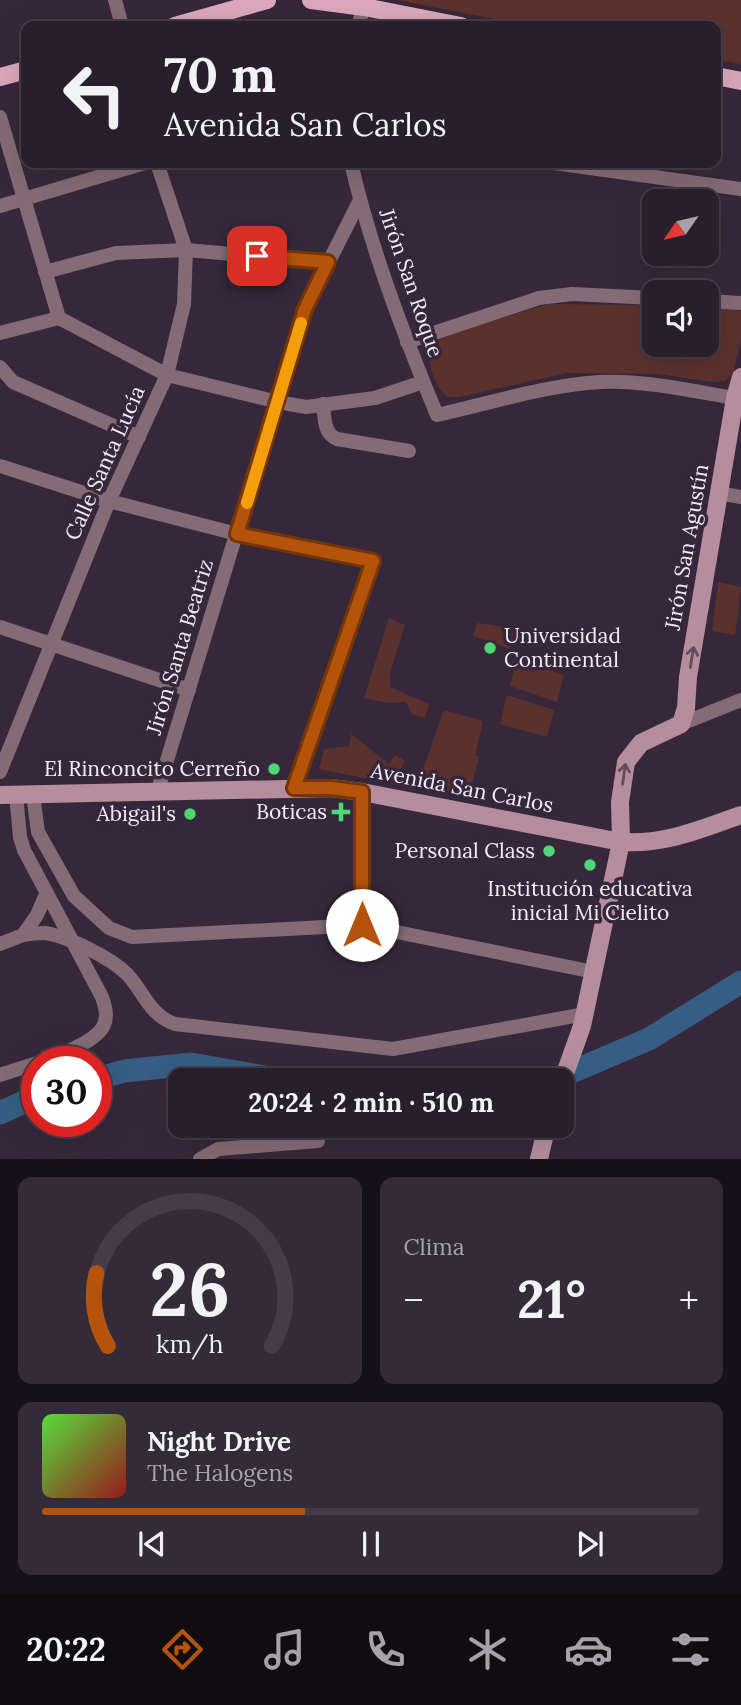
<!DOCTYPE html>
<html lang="es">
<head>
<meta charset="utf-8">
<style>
  :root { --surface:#281e2c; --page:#342b38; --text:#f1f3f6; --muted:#a5a2a9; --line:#443c48; --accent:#b45309 }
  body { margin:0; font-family:Lora,serif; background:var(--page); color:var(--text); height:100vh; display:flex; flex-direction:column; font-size:26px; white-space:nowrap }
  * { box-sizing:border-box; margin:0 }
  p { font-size:23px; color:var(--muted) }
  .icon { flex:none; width:38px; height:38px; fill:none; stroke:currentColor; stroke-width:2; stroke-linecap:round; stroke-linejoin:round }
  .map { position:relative; height:1159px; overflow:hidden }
  .details { display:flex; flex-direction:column; gap:18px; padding:18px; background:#161018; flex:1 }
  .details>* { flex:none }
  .guide { position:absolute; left:21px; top:21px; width:700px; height:147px; border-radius:14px; box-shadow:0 7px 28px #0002,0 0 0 2px var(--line); background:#281e2c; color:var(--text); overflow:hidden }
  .needle { width:46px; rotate:236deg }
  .tools { position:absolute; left:642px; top:189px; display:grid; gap:14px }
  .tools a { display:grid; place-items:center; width:77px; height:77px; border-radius:14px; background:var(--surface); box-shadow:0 7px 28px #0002,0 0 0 2px var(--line); font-size:35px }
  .speed { position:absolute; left:21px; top:1046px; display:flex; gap:14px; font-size:35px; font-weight:700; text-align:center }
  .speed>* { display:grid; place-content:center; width:91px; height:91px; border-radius:50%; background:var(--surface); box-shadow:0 7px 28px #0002,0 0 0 2px var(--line); line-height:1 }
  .speed .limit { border:10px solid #d22; background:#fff; color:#111 }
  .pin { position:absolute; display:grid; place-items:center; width:60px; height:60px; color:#fff; margin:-30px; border-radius:14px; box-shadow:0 4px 10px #0006 }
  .me { position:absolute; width:77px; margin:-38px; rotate:0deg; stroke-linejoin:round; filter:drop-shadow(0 0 5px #0008) }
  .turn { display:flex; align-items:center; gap:24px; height:147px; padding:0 28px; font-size:32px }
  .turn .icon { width:91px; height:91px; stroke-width:2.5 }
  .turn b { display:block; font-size:49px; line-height:60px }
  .big { font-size:52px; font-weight:700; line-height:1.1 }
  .details .tile { flex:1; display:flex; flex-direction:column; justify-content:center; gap:10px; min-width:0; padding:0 24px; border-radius:14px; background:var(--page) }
  .details .dial { align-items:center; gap:0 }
  .dial svg { height:182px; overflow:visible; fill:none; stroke:var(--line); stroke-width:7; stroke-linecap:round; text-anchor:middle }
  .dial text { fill:var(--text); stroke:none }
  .song { display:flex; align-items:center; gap:21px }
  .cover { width:84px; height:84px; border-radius:10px; background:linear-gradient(135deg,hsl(110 70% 55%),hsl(0 70% 35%)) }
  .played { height:7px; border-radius:4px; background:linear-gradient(90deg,var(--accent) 40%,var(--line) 40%) }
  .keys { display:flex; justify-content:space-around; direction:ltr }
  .heat { display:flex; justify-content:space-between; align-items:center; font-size:38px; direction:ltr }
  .details .tiles { flex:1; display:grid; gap:18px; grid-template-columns:1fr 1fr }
  .tile:last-child { grid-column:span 2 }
  .trip { position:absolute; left:168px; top:1068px; width:406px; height:70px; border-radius:14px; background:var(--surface); box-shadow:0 7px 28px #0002,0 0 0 2px var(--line); font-weight:700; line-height:70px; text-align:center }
  .menu { display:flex; height:112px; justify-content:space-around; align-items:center; background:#100c12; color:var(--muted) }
  .menu .icon { width:49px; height:49px }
  .menu .selected { color:var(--accent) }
  .menu b { font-size:32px; color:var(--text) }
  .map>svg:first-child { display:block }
</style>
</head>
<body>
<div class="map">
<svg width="741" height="1159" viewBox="0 0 741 1159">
  <rect width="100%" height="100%" fill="#36283a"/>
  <g fill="#5b312d">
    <polygon points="396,0 741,0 741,64 716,60 716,26 531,26"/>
    <path d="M550 304 654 305V345H707V307L735 308 741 312V340L733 374 725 381 713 382 658 374 567 373 459 397H447C433 384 426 359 429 342L441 335Z"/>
    <polygon points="718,582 741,587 735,635 712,631"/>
    <polygon points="389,618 405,625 390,673 390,687 429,704 425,718 412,714 406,702 388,703 364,698"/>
    <polygon points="477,623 515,628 509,649 473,636"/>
    <polygon points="517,658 564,675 557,702 510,686"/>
    <polygon points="507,695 554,710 547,737 500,724"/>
    <polygon points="444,710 483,721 475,756 479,757 469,795 417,786"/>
    <polygon points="351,734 389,764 395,755 405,761 394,784 319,769 324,749 349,746"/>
  </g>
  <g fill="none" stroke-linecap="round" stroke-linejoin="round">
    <g stroke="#375d84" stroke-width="23">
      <polyline points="96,1079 124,1071 191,1064 282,1080"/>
      <polyline points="553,1080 649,1039 741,982"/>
      <polyline points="0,1113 37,1096"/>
    </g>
    <g stroke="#846b75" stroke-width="14">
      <polyline points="115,0 122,26"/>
      <polyline points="358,26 364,7"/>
      <polyline points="0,117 59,318 167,375 278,402 306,407 375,398 423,382"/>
      <path d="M351 163C371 249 403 333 437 415 491 403 546 385 601 382 647 380 696 392 741 399"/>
      <polyline points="554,163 741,189"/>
      <polyline points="0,206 145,163"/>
      <polyline points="45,272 116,253 186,250 328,262"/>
      <polyline points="707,301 741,303"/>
      <polyline points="0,333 59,318"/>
      <polyline points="407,342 539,298 572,294 654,298"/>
      <polyline points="0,367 13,382 139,437"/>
      <path d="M323 404C325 418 323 433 337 439L409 451"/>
      <polyline points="0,466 109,501 237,534 373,561 294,788"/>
      <polyline points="719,493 741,497"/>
      <polyline points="0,627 189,690"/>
      <polyline points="681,724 741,700"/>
      <polyline points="0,772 109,501 167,375 184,304 186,250 157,163"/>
      <polyline points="157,793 305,309 360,200"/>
      <polyline points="33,795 38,832 74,896 109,928 132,937 362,925 594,972"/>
      <polyline points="362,925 362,792"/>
      <path d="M23 935C30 934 38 933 45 933 67 936 111 958 127 974 144 992 149 1015 175 1024L393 1049 585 1014"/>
      <polyline points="0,944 23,935 37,915 46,894"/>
      <path d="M0 1075C25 1066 93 1049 104 1025 108 1015 105 1006 102 997L24 850 20 837 16 795"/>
      <polyline points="200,1159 218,1149 318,1141"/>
    </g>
    <g stroke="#b58d9d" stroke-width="18">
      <path d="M0 795 331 788 362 792 621 842C665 845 700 829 741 815"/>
      <polyline points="562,1082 582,1026 621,842 620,802 626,762 641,743 681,724 686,708 688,677 735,398 741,377"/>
      <polyline points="539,1159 547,1125"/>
    </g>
    <g stroke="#daa7bc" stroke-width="18">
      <polyline points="311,0 364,7 461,26"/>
      <polyline points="175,26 267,0"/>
      <polyline points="716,76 741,81"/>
      <polyline points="0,77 26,70"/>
    </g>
  </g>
  <defs><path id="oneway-shaft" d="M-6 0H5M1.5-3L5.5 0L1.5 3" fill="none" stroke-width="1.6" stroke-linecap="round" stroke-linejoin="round" transform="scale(1.75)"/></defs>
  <g stroke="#624b5d">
    <use href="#oneway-shaft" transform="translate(692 657) rotate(-81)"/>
    <use href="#oneway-shaft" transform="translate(624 774) rotate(-82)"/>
  </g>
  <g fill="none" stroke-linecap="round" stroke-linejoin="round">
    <g stroke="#753606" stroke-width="18">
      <polyline id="route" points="257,256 328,262 305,309 237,534 373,561 294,788 331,788 362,792 362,925"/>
    </g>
    <use href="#route" stroke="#b45309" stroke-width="12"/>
    <polyline stroke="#f59e0b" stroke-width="12" points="247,503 301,323"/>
  </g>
  <g fill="#4fd675" stroke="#36283a" stroke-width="2.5">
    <circle cx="490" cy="648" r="7"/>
    <circle cx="274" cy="769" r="7"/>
    <path d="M337.5 801.5h7v7h7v7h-7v7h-7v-7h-7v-7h7z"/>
    <circle cx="190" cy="814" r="7"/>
    <circle cx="549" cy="851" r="7"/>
    <circle cx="590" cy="865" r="7"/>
  </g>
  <g text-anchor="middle" stroke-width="7" stroke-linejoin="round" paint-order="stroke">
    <g font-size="21" fill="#f6ecf9" stroke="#36283a">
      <text transform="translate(411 283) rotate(71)" y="7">Jirón San Roque</text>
      <text transform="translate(105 463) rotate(-66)" y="7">Calle Santa Lucía</text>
      <text transform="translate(687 547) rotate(-80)" y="7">Jirón San Agustín</text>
      <text transform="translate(180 647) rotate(-73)" y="7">Jirón Santa Beatriz</text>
      <text transform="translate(462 788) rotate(11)" y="7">Avenida San Carlos</text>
    </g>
    <g font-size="21" fill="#f6ecf9" stroke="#36283a" text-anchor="end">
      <text x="504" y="643" text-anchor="start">Universidad<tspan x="504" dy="24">Continental</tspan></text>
      <text x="260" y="776">El Rinconcito Cerreño</text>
      <text x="327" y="819">Boticas</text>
      <text x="176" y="821">Abigail's</text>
      <text x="535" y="858">Personal Class</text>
      <text x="590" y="896" text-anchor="middle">Institución educativa<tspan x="590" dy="24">inicial Mi Cielito</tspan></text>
    </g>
  </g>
</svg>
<div class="tools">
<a><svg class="needle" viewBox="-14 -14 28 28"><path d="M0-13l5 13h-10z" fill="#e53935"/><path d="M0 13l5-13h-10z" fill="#a5a2a9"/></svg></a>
<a><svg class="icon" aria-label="sound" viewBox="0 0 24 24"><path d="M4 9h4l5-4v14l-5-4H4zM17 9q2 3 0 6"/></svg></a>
</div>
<div class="speed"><div class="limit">30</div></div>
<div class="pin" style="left:257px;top:256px;background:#d93025"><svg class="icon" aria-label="arrive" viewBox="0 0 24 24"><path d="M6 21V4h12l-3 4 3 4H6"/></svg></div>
<svg class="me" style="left:362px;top:925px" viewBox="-20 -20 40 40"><circle r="19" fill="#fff"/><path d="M0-13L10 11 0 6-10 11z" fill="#b45309"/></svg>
<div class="trip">20:24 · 2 min · 510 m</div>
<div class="guide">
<div class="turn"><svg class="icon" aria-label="left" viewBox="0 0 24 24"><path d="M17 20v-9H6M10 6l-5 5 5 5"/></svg><div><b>70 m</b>Avenida San Carlos</div></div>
</div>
</div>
<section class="details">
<div class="tiles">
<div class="tile dial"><svg viewBox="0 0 100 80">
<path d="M14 69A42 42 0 1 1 86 69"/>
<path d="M14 69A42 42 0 0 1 9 37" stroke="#b45309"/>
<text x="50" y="56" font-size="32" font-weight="700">26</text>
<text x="50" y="72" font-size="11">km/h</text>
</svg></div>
<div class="tile"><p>Clima</p>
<div class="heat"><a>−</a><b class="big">21°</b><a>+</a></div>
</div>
<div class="tile">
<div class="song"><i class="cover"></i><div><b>Night Drive</b><p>The Halogens</p></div></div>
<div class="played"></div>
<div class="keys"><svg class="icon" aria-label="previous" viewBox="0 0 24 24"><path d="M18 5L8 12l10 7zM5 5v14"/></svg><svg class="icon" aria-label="pause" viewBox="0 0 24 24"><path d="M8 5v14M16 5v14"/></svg><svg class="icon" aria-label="next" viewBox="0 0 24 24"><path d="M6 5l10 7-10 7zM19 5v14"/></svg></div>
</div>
</div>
</section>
<nav class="menu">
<b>20:22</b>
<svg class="icon selected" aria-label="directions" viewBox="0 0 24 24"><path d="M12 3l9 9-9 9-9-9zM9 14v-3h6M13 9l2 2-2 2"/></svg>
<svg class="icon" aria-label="music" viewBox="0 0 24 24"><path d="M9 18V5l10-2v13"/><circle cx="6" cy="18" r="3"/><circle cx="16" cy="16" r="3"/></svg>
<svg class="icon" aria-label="phone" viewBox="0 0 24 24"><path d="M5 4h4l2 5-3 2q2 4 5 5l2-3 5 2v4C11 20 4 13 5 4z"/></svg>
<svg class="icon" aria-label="climate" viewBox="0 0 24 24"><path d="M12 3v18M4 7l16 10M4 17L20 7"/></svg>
<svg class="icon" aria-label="car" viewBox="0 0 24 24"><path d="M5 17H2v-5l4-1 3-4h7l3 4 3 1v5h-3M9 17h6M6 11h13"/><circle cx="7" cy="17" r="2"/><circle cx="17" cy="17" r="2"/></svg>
<svg class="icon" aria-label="filters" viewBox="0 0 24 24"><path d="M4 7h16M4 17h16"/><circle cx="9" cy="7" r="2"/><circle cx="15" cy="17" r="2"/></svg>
</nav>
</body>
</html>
